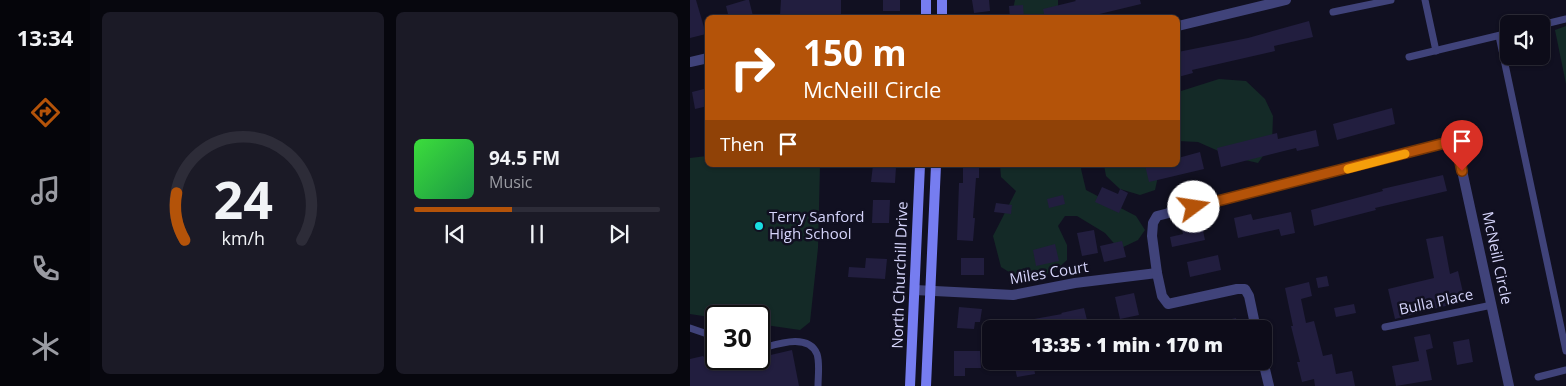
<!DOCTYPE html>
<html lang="en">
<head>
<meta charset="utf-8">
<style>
  :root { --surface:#0d0c19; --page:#1b1a26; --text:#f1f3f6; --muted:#9a9ba2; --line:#2d2c38; --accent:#b45309 }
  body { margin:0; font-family:"Open Sans",sans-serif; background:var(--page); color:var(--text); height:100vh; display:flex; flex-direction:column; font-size:19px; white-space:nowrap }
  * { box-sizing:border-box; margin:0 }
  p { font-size:16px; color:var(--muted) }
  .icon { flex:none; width:28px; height:28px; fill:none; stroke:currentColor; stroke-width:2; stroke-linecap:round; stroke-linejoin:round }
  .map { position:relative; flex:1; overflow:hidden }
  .sheet { display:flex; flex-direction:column; gap:12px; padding:12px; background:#07070e; width:600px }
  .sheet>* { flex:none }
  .hud { position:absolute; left:15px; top:15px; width:475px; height:152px; border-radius:8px; box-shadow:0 1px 4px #0004,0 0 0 1px var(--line); background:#b45309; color:#fff; overflow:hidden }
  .controls { position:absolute; left:810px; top:15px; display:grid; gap:10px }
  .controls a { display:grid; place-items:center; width:50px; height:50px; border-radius:8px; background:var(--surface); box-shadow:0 1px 4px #0004,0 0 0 1px var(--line); font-size:25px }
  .speed { position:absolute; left:15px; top:305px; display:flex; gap:10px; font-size:25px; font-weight:700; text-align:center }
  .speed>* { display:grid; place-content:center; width:65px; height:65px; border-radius:50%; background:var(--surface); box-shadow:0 1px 4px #0004,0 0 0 1px var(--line); line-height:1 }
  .speed .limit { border:2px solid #111; border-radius:8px; background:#fff; color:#111 }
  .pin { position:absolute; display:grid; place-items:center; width:42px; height:42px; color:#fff; margin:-51px -21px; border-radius:50% 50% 50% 0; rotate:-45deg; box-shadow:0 0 5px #0007 }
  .pin .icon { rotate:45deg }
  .me { position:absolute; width:55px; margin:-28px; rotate:76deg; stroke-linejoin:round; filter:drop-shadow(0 0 4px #0008) }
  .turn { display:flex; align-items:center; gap:18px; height:105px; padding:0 15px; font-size:22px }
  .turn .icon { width:65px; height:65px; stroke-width:2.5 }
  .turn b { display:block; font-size:35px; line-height:42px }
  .then { display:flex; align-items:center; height:48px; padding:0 15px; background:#0003; gap:10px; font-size:19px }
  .sheet .card { flex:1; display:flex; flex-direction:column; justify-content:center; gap:8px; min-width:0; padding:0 18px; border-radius:8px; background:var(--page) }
  .sheet .dial { align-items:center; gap:0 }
  .dial svg { height:130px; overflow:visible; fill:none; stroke:var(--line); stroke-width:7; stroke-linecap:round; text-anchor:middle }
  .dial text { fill:var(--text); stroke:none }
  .song { display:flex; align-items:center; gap:15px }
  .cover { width:60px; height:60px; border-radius:8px; background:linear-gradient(135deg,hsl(120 70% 55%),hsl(140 70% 35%)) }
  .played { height:5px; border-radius:2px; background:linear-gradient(90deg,var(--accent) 40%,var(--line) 40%) }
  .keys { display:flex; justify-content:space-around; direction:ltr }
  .sheet .tiles { flex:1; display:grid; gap:12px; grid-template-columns:repeat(2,1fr) }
  .trip { position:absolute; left:292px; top:320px; width:290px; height:50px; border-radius:8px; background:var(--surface); box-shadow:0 1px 4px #0004,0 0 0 1px var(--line); font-weight:800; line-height:50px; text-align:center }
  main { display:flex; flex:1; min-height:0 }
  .menu { display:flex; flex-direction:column; width:90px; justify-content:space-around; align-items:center; background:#05050a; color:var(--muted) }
  .menu .icon { width:35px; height:35px }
  .menu .on { color:var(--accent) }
  .menu b { font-size:22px; color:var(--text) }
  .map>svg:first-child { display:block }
</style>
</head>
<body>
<main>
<nav class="menu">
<b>13:34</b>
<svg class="icon on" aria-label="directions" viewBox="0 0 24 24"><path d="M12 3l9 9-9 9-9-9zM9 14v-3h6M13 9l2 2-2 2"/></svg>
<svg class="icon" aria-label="music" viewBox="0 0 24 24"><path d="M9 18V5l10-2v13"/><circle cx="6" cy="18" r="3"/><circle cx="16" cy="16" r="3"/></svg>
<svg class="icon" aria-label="phone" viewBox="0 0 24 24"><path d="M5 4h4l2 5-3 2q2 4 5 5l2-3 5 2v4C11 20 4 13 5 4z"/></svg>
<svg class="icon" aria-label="climate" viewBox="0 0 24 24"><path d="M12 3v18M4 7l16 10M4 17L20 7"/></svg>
</nav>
<section class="sheet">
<div class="tiles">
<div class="card dial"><svg viewBox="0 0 100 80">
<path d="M14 69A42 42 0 1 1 86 69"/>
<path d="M14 69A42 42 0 0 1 9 40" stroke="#b45309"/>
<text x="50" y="56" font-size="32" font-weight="700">24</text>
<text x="50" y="72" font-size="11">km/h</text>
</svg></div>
<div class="card">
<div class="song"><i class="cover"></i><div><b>94.5 FM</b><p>Music</p></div></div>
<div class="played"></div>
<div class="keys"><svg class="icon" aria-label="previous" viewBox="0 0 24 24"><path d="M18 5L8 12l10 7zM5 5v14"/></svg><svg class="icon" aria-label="pause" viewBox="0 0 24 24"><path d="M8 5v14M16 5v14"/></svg><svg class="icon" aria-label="next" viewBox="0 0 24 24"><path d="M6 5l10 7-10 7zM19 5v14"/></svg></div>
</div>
</div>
</section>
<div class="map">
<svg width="876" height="386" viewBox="0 0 876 386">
  <rect width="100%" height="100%" fill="#111021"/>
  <g fill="#142a27">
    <polygon points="325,0 368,0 368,17 321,18"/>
    <polygon points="876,26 876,84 865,30"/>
    <polygon points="529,79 556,81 575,99 583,116 582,143 568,163 542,157 508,142 488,141 488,92"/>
    <polygon points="17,156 18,165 130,165 128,248 120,322 110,330 69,324 69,316 26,316 26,318 0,314 0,158"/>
    <polygon points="310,165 392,165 391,169 396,190 446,216 455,230 448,240 429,249 415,233 387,216 375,216 368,226 377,245 377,260 365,271 333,281 311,267 303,236 326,191 311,177"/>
    <polygon points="414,165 469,165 469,172 465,190 450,195 430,189 416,176"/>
  </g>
  <g fill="#221e3f">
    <polygon points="0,0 6,0 16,34 0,38"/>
    <polygon points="56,0 59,0 63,16 56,18 39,18 36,6"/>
    <polygon points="91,0 151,0 151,18 90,16"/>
    <rect x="193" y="0" width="17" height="11"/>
    <polygon points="282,0 299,0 300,11 284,13"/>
    <polygon points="385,0 450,0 451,4 393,18 355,18 353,9 386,1"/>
    <polygon points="333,5 334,18 320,18 319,6"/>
    <polygon points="619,21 623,37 584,46 585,51 502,70 503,73 488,77 488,52 558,38"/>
    <polygon points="18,88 18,106 5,109 2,92"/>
    <polygon points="702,108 705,124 647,140 643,124"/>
    <polygon points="626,130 629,146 607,151 606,148 531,167 527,148 587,133 588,139"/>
    <polygon points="510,152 514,169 459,182 455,165 488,165 488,158"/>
    <polygon points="183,165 206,167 205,183 181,182"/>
    <polygon points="273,165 289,165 289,178 286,178 283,218 285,218 283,241 267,240 269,183 273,183"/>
    <polygon points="753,175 757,191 685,208 686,210 624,226 621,210 693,191 692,189"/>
    <polygon points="412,187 428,194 430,189 438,193 429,213 405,202"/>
    <polygon points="373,195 375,204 359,208 357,199"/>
    <polygon points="183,200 200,200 199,223 182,223"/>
    <polygon points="306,203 322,205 321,214 304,212"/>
    <polygon points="601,212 605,233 591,236 589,229 548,238 544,218 561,214 563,220"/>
    <polygon points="512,226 515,240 482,247 480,237 493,234 492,230"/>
    <polygon points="404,230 408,253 392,256 387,233"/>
    <polygon points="753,236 760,274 768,271 775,301 705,319 698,289 744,278 736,239"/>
    <polygon points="432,241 436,257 414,262 410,246"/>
    <polygon points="365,244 369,261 346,266 343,250"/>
    <polygon points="528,255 531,270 500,277 497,262"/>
    <polygon points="176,258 197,259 195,279 158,277 159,267 175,268"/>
    <rect x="271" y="258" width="23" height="17"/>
    <polygon points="637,276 639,286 628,288 626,278"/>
    <polygon points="619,282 622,296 611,299 616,323 624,321 633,356 642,354 646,374 662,371 665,386 625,386 624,379 612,382 607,362 610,362 601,326 603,326 595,288"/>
    <polygon points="444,293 449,315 430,319 425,297"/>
    <polygon points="664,304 666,313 646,317 644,308"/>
    <polygon points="269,307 292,309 290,322 285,322 284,329 267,328"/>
    <polygon points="394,308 398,324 375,329 318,329 317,324 372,314 371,313"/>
    <polygon points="546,318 548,329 516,329 516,325"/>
    <polygon points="740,334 743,348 736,350 742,380 706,386 702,366 729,361 724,337"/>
    <polygon points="779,339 783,362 767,365 763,342"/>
    <polygon points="102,350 109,386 0,386 0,359 13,356 25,368"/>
    <polygon points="264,351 290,351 291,368 275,368 275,376 264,376"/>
    <polygon points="339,361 343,361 345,374 327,377 324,364"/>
  </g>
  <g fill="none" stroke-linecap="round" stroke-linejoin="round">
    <g stroke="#40437a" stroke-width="7">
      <polyline points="735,0 746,51"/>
      <polyline points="643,12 701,0"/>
      <polyline points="851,25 876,19"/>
      <polyline points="809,36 876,351"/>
      <polyline points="719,57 819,33"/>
      <polyline points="695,327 802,305"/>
      <polyline points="0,328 26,337"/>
      <path d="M69 349C85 345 118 332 127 354 130 363 128 377 128 386"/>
      <polyline points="848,377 876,370"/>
    </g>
    <g stroke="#40437a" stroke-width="10">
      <polyline points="488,26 596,0"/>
      <polyline points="0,62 18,58"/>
      <polyline points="225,290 323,295 385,283 467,273"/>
      <polyline points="566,329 559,296 555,289 547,289 478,304 472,296 467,273 462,236 463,223 467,216 755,143 763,144 768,152 819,386"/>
      <polyline points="573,361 579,386"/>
    </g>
    <g stroke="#767df0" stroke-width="10">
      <polyline points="252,0 252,18"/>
      <polyline points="236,18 236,0"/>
      <polyline points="220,386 230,165"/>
      <polyline points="236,386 246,165"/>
    </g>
  </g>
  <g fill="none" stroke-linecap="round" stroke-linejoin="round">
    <g stroke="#753606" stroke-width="12">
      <polyline id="route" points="504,207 755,143 764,144 768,152 772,171"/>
    </g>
    <use href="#route" stroke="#b45309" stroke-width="9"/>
    <polyline stroke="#f59e0b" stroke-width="9" points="658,169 715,154"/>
  </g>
  <circle fill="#19dde1" stroke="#111021" stroke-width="2" cx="69" cy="226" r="5"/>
  <g text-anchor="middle" stroke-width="5" stroke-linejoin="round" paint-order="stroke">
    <g font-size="15" fill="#d5d4fa" stroke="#111021" text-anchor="start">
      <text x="79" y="222">Terry Sanford<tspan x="79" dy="17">High School</tspan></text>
    </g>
    <g font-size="15" fill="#d5d4fa" stroke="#111021">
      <text transform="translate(807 258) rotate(78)" y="5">McNeill Circle</text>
      <text transform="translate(359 273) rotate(-9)" y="5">Miles Court</text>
      <text transform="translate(210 275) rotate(-88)" y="5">North Churchill Drive</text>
      <text transform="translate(746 302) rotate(-12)" y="5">Bulla Place</text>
    </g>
  </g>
</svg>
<div class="controls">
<a><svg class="icon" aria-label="sound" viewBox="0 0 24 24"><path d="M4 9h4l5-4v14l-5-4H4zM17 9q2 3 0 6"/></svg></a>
</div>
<div class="speed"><div class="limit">30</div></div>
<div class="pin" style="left:772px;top:171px;background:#d93025"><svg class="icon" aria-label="arrive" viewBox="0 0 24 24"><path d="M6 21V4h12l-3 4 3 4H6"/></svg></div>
<svg class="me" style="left:504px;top:207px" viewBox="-20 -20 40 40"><circle r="19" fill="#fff"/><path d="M0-13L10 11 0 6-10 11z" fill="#b45309"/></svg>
<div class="trip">13:35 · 1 min · 170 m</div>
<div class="hud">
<div class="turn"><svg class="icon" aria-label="right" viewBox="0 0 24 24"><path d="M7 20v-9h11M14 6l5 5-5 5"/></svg><div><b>150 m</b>McNeill Circle</div></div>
<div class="then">Then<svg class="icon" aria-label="arrive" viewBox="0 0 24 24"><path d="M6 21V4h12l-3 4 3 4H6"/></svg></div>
</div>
</div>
</main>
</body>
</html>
